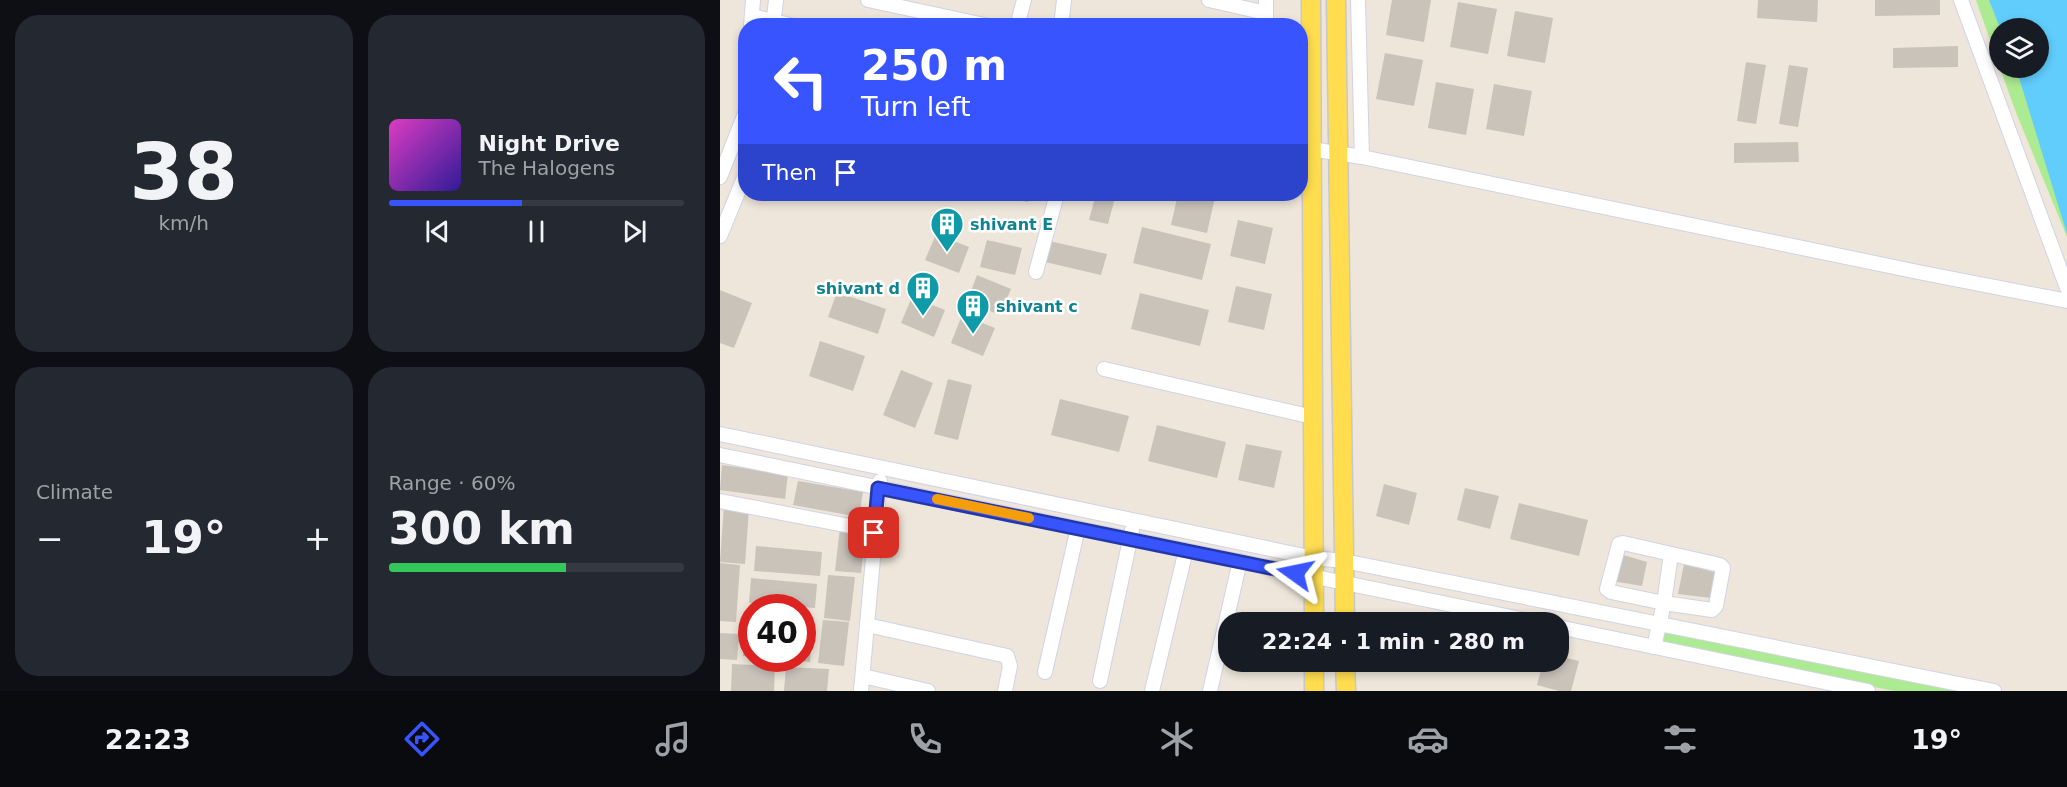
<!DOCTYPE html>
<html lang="en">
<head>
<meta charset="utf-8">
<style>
  :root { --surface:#171b24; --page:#242831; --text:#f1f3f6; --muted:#9ea1a6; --line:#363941; --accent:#3754ff }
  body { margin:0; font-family:"DejaVu Sans",sans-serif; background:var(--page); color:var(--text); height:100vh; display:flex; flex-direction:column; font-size:22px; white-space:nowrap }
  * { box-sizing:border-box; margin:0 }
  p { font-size:20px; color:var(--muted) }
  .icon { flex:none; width:33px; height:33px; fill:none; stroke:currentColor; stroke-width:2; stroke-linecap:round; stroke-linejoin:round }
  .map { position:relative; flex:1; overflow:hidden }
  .drawer { display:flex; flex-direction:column; gap:15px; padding:15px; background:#0d0f14; width:720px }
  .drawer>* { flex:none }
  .guide { position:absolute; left:18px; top:18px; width:570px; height:183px; border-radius:24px; box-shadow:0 3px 9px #0003; background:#3754ff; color:#fff; overflow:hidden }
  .buttons { position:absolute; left:1269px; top:18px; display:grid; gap:12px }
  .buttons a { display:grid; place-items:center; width:60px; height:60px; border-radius:50%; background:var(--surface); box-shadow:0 3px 9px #0003; font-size:30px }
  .speed { position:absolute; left:18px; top:594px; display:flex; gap:12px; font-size:30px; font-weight:700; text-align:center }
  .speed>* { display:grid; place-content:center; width:78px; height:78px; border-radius:50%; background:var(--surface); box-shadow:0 3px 9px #0003; line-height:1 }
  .speed .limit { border:9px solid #d22; background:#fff; color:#111 }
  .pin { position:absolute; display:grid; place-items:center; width:51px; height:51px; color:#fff; margin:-26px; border-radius:12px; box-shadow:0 3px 9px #0006 }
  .me { position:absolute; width:66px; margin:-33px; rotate:282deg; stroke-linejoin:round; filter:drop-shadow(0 0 4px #0008) }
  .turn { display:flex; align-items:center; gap:21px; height:126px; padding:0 24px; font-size:27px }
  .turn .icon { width:78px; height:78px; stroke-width:2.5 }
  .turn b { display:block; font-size:42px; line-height:51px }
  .then { display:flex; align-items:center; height:57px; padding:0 24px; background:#0003; gap:12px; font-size:22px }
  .big { font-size:45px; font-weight:600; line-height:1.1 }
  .drawer .tile { flex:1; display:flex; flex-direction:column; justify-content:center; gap:9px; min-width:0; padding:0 21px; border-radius:24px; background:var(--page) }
  .drawer .dial { align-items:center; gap:0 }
  .dial b { font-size:78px; line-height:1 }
  .song { display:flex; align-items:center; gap:18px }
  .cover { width:72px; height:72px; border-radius:9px; background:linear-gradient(135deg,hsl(310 70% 55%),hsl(250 70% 35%)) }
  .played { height:6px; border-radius:3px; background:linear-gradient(90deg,var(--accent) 45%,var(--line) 45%) }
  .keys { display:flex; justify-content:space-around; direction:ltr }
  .heat { display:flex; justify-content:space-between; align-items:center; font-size:33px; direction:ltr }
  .charge { height:9px; border-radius:4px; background:linear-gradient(90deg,#34c759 60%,var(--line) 0) }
  .drawer .tiles { flex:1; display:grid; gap:15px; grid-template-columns:repeat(2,1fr) }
  .trip { position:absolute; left:498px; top:612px; width:351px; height:60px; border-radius:24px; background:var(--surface); box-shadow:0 3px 9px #0003; font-weight:600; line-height:60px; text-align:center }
  .tab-bar { display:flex; height:96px; justify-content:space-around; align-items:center; background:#090b0e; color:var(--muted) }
  .tab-bar .icon { width:42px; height:42px }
  .tab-bar .selected { color:var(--accent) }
  .tab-bar b { font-size:27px; color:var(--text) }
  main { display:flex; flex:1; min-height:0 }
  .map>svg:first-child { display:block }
</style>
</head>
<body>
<main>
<section class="drawer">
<div class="tiles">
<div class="tile dial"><b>38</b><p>km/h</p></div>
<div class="tile">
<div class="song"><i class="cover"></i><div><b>Night Drive</b><p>The Halogens</p></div></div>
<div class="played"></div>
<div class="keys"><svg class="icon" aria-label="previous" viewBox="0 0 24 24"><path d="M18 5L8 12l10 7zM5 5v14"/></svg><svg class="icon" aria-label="pause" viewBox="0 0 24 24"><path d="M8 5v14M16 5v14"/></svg><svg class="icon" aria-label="next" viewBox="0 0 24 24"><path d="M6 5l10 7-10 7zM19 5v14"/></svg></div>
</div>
<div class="tile"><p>Climate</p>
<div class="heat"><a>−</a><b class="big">19°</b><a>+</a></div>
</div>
<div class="tile"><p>Range · 60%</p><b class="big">300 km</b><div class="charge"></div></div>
</div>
</section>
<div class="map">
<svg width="1347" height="691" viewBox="0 0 1347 691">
  <rect width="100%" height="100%" fill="#eee6da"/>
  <g fill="#aceb91">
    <polygon points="1256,0 1297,0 1309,28 1280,28 1279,66"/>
    <polygon points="1280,68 1318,68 1347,118 1347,237 1295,110"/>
    <path d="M944 632C1042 653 1142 669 1240 691H1174L943 644Z"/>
  </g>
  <polygon fill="#61cdfc" points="1269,0 1347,0 1347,234 1296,68 1318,68 1318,28 1280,28"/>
  <g fill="#c9c3ba">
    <polygon points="672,0 711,0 704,42 666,35"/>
    <polygon points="1038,0 1098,0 1097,22 1037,18"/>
    <polygon points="1155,0 1220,0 1220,15 1155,16"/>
    <polygon points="738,2 777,9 768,54 730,47"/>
    <polygon points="795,11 833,18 825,63 787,56"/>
    <polygon points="1238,46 1238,67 1173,68 1173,48"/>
    <polygon points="665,53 703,60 694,106 656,99"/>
    <polygon points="1026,62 1046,65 1036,124 1017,121"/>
    <polygon points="1069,65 1088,68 1078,127 1059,124"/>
    <polygon points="716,82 754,89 746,135 708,128"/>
    <polygon points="774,84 812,91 804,136 766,129"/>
    <polygon points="1078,142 1079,162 1014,163 1014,143"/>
    <polygon points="277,194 310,194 308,202 277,196"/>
    <polygon points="376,194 396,194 388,224 369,220"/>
    <polygon points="458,194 479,194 495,197 487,233 451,225"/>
    <polygon points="518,220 553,228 545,264 510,256"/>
    <polygon points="422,227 491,244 482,280 413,263"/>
    <polygon points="216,234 249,247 239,273 205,260"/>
    <polygon points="267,240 302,248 295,275 260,267"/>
    <polygon points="329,241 387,254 381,275 325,262"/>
    <polygon points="257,275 291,289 280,315 247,302"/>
    <polygon points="516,286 552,294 544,330 508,322"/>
    <polygon points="0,290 32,303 14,348 0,343"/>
    <polygon points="117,292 166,309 158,334 108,317"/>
    <polygon points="420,293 489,310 480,346 411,329"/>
    <polygon points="192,297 225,310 214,337 181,323"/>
    <polygon points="242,315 275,328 263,356 231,343"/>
    <polygon points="100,341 145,356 133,391 89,376"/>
    <polygon points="181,370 213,383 195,428 163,415"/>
    <polygon points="228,379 252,385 238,440 214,434"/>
    <polygon points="340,399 409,416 399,452 331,435"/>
    <polygon points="437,425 506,442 497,478 428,461"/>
    <polygon points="526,444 562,451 554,488 518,480"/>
    <polygon points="2,465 68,474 65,499 0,490"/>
    <polygon points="78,481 143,492 139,517 73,505"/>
    <polygon points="664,484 697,493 689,525 656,516"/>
    <polygon points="745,488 779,496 770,529 737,520"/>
    <polygon points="799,503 868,520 859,556 790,539"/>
    <polygon points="4,505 29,509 25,564 0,562"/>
    <polygon points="120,527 146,530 141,573 115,571"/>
    <polygon points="36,546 102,552 100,576 34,571"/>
    <polygon points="900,554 927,562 922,586 892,581"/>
    <polygon points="0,563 20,565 16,622 0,621"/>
    <polygon points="964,564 997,573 991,598 958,594"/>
    <polygon points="108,575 135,577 130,621 104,618"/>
    <polygon points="31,578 97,584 95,608 29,603"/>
    <polygon points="103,620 129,622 124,666 98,663"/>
    <polygon points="25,632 32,632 32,657 23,656"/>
    <polygon points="0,633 19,634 17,660 0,659"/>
    <polygon points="82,637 92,638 90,662 65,660 65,658 82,658"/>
    <polygon points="838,656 859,661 851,691 839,691 817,685 823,662 838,662"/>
    <polygon points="12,664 55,666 54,691 11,691"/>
    <polygon points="66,667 109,669 107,691 64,691"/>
  </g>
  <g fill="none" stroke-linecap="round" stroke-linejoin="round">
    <g stroke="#d0d3e5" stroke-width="16">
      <g id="minor">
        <polyline points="148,0 269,26"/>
        <polyline points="489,0 546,13"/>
        <polyline points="546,0 546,26"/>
        <polyline points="638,0 642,157"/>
        <polyline points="1241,0 1347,288"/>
        <polyline points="32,16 74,26"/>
        <polyline points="31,26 33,0"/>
        <polyline points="53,26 56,0"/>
        <polyline points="297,26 304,0"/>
        <polyline points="341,26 344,0"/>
        <polyline points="591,149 642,157 1203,273 1347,301"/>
        <polyline points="0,177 26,111"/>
        <polyline points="0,236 26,173"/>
        <polyline points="316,272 337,194"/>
        <polyline points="384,369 593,417"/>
        <polyline points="0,434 594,558 624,561 1274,691"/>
        <polyline points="0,455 815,622"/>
        <polyline points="0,501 135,527"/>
        <polyline points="147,625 287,656 290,666 285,691"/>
        <polyline points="838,627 1148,691"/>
        <polyline points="934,647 944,603 891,592 887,589 899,544 903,543 1000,565 1003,568 996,606 992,610 944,603 951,554"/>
        <polyline points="325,672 358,528"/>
        <polyline points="143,676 208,691"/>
        <polyline points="380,681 412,530"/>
        <polyline points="141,691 160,481"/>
        <polyline points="432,691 466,550"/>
        <polyline points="490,691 520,561"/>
      </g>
    </g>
    <g stroke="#c8c8c8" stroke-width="21">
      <g id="major">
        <polyline points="591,0 594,622"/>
        <polyline points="616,0 625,622"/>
        <polyline points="625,662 626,691"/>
        <polyline points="594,691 594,662"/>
      </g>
    </g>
    <use href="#minor" stroke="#fff" stroke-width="14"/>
    <use href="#major" stroke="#ffdd4f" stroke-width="18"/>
  </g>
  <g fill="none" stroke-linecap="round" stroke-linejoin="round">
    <g stroke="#2437a6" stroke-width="15">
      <polyline id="route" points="154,533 158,488 575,573"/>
    </g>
    <use href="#route" stroke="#3754ff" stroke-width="10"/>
    <polyline stroke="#f59e0b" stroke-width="10" points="217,499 309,518"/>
  </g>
  <defs>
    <g id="building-pin" transform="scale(1.725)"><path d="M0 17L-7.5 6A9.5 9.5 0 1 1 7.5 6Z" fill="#0f9aa8" stroke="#fff"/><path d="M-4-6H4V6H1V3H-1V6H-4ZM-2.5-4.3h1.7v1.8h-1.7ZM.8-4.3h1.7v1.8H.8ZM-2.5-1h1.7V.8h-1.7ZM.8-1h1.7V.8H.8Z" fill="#fff"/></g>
  </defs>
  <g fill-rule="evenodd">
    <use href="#building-pin" x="227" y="224"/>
    <use href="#building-pin" x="203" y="288"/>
    <use href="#building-pin" x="253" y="306"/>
  </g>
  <g text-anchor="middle" stroke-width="5" stroke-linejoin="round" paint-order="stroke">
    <g font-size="16" font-weight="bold" fill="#0d838f" stroke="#fff" text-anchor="start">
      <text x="250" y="230">shivant E</text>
      <text x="180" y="294" text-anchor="end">shivant d</text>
      <text x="276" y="312">shivant c</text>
    </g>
  </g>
</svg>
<div class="buttons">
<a><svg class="icon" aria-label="layers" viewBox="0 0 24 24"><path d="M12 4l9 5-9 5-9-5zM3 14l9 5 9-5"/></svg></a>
</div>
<div class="speed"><div class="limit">40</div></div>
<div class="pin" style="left:154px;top:533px;background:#d93025"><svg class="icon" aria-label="arrive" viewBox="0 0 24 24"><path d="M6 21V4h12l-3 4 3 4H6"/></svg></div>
<svg class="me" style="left:575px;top:573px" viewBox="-20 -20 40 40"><path d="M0-17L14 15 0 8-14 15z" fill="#3754ff" stroke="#fff" stroke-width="4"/></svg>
<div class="trip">22:24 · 1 min · 280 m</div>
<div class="guide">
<div class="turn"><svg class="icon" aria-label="left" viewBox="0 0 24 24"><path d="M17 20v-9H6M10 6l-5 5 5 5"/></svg><div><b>250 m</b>Turn left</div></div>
<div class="then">Then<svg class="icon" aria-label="arrive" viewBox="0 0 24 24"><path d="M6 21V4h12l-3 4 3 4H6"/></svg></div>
</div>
</div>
</main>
<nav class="tab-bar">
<b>22:23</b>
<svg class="icon selected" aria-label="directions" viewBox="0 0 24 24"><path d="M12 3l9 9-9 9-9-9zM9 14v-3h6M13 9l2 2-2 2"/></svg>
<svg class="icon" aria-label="music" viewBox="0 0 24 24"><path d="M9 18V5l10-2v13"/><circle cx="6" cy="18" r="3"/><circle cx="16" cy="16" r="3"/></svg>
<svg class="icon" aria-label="phone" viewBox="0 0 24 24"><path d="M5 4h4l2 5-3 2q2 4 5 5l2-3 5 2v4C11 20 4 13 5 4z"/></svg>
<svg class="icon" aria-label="climate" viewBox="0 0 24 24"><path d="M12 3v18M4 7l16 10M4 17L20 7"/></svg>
<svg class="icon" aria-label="car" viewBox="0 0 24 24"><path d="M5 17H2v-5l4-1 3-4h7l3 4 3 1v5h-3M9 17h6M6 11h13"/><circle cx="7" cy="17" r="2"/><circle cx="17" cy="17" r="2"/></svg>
<svg class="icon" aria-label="filters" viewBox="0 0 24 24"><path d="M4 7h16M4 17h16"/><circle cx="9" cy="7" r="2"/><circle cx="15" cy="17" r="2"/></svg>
<b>19°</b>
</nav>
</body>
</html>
